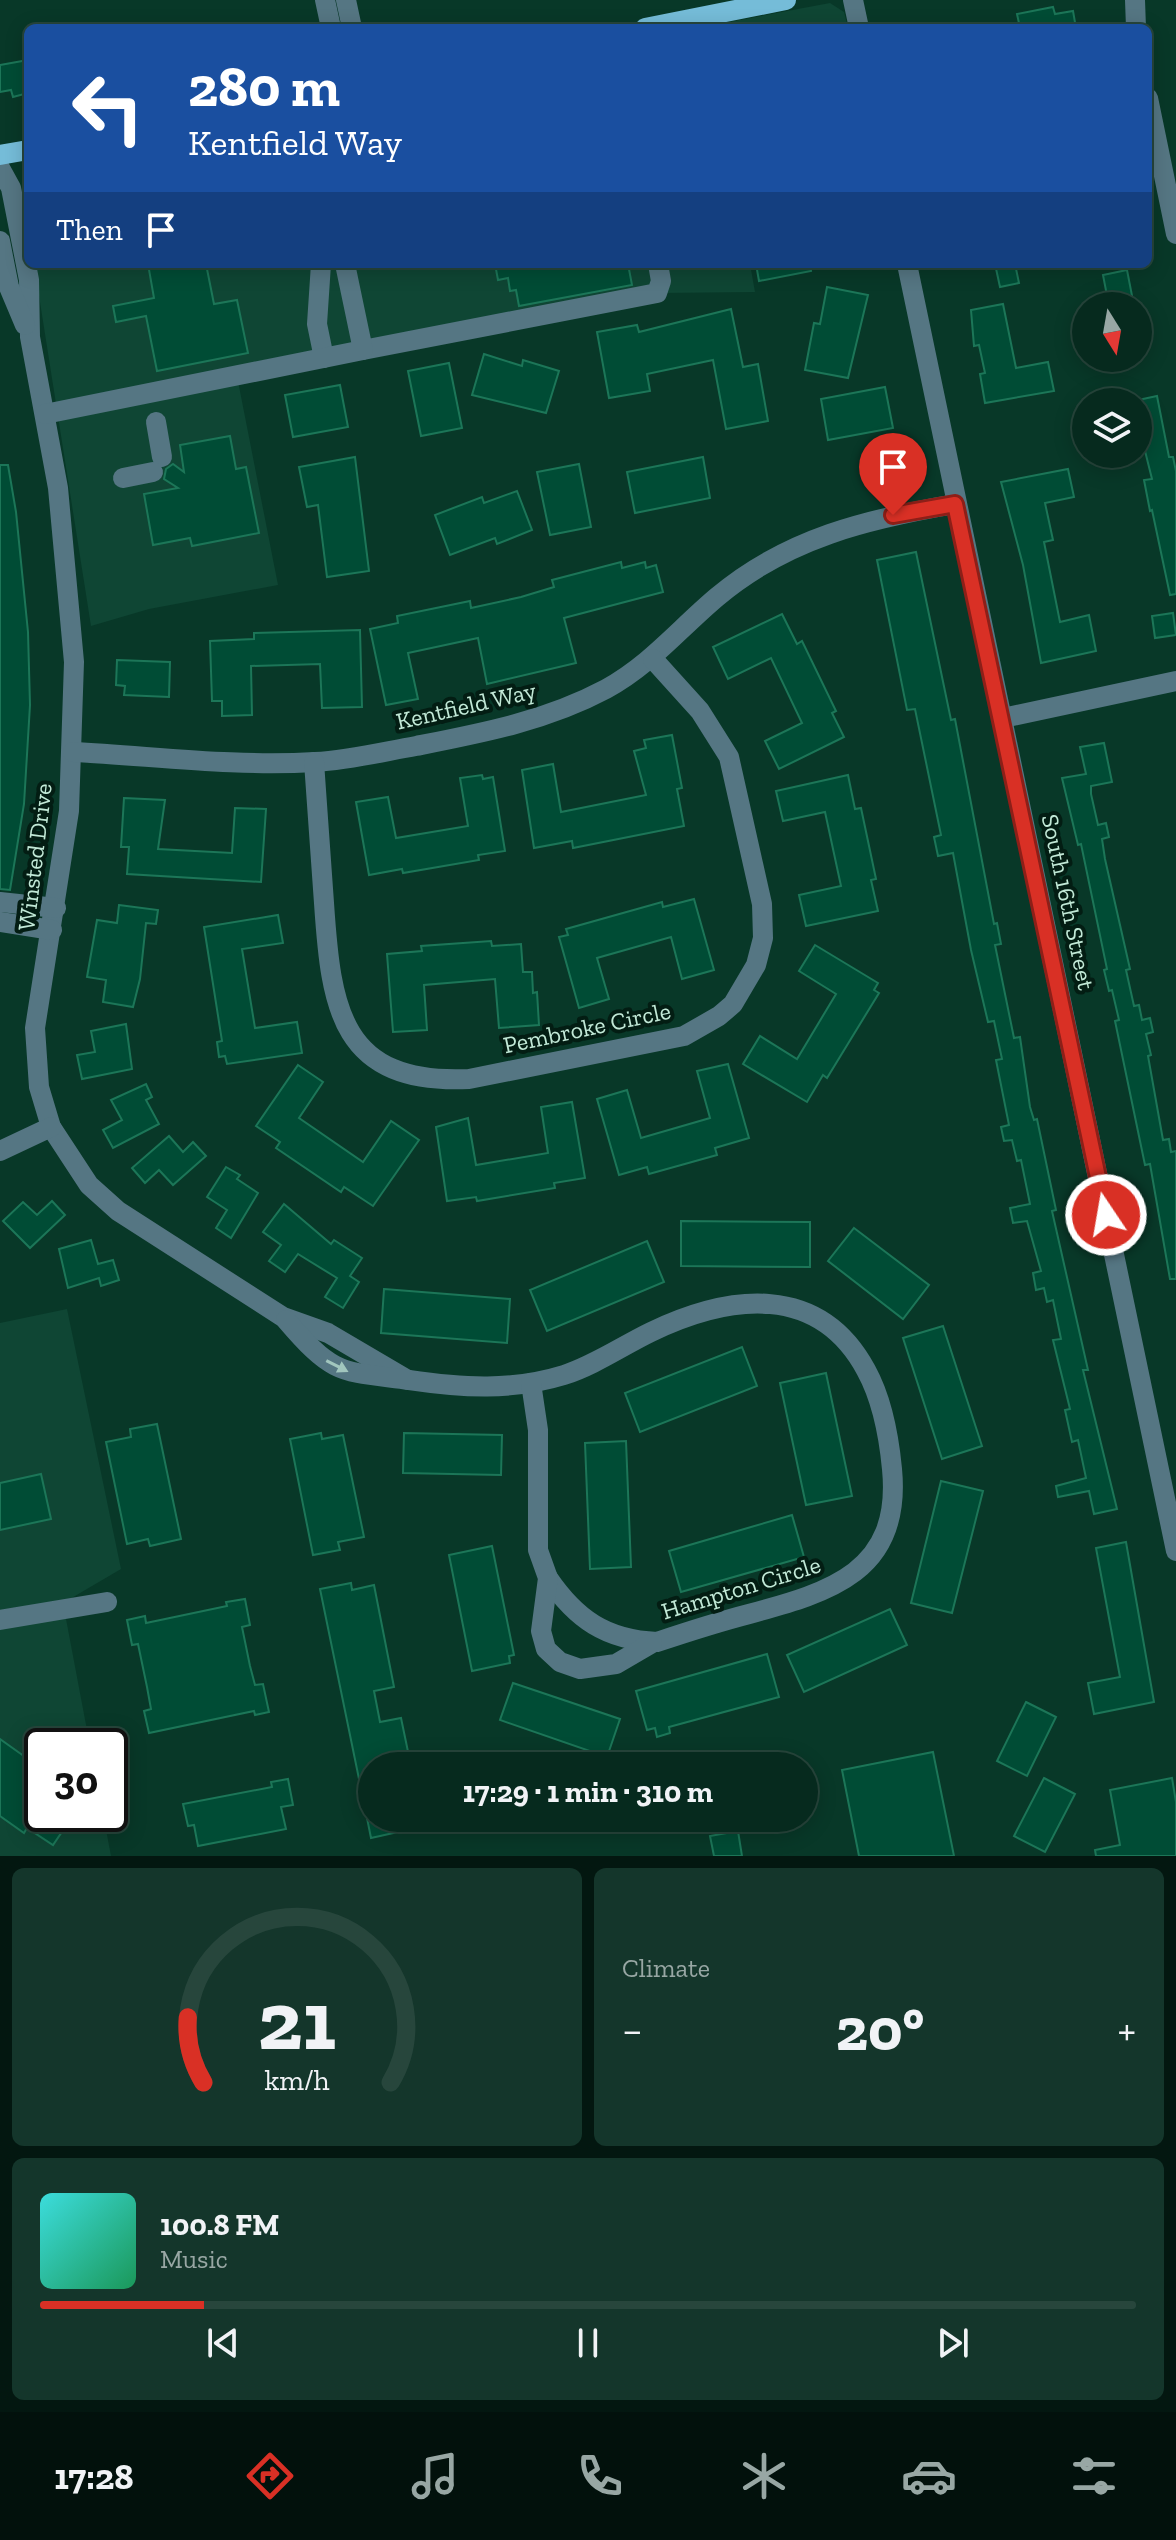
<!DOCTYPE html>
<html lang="en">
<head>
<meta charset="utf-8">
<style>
  :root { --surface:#062a1e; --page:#14362b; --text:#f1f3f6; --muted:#98a7a4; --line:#27463c; --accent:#d93025 }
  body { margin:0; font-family:"Zilla Slab",serif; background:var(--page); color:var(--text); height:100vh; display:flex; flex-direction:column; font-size:30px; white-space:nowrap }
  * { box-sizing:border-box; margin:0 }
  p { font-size:26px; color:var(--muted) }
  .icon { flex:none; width:44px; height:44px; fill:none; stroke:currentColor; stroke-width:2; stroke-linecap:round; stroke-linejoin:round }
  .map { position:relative; height:1856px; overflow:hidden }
  .sheet { display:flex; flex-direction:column; gap:12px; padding:12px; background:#031710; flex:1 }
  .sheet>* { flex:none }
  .hud { position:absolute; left:24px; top:24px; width:1128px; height:244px; border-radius:12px; box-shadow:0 4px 20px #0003,0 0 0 2px var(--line); background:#1a4fa0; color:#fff; overflow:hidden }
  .needle { width:52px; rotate:169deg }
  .fabs { position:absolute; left:1072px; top:292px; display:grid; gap:16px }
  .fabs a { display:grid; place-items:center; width:80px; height:80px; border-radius:50%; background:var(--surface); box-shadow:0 4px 20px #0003,0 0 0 2px var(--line); font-size:40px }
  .speed { position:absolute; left:24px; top:1728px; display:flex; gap:16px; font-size:40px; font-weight:700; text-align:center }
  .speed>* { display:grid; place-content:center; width:104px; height:104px; border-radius:50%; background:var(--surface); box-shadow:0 4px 20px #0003,0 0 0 2px var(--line); line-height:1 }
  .speed .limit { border:4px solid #111; border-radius:12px; background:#fff; color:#111 }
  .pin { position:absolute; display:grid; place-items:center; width:68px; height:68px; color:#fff; margin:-82px -34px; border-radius:50% 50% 50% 0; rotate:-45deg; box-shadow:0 0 8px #0007 }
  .pin .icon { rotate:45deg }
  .me { position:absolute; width:88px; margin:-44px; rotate:348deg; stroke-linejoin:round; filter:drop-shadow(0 0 6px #0008) }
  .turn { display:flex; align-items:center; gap:28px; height:168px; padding:0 32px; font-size:36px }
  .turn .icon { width:104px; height:104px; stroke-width:2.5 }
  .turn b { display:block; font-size:56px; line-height:68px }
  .then { display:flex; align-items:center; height:76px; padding:0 32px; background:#0003; gap:16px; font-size:30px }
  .big { font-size:60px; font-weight:700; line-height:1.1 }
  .sheet .widget { flex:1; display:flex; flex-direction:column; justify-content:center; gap:12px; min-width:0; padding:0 28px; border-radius:12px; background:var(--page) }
  .sheet .dial { align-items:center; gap:0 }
  .dial svg { height:208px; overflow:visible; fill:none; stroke:var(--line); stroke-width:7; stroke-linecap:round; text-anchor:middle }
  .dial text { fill:var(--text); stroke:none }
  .song { display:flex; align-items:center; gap:24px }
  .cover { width:96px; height:96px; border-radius:12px; background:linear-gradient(135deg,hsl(180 70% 55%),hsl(150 70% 35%)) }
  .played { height:8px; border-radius:4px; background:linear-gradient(90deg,var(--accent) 15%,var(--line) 15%) }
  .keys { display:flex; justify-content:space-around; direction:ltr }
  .heat { display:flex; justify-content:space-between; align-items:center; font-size:44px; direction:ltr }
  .sheet .tiles { flex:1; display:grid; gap:12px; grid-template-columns:1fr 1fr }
  .widget:last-child { grid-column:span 2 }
  .trip { position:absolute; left:358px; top:1752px; width:460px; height:80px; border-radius:40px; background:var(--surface); box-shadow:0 4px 20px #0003,0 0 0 2px var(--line); font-weight:700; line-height:80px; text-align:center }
  .menu { display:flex; height:128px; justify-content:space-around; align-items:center; background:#02110c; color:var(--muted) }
  .menu .icon { width:56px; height:56px }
  .menu .selected { color:var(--accent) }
  .menu b { font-size:36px; color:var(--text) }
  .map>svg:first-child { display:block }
</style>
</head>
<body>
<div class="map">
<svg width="1176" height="1856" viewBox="0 0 1176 1856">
  <rect width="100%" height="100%" fill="#083828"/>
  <g fill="#0f4634">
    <polygon points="830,3 844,12 848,28 697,28"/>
    <polygon points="34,264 750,264 755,292 657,293 237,376 278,585 149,609 91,626"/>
    <polygon points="67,1309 121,1569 63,1603 90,1746 42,1746 42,1814 103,1814 111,1856 0,1856 0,1323"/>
  </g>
  <g fill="#004c35" stroke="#1c7658" stroke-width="2">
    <polygon points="1053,7 1055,14 1073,11 1076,28 1020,28 1017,14"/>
    <polygon points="28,60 28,93 13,97 11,90 0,92 0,65"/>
    <polygon points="148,264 206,264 214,304 237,300 248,353 157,371 146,316 116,322 113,306 154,298"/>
    <polygon points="495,264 628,264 632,285 519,306 516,290 510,291 508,278 498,280"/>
    <polygon points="756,264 810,264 811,271 759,281"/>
    <polygon points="995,264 1015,264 1019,283 1000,287"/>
    <polygon points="1127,270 1134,306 1109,306 1103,275"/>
    <polygon points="827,287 868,295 848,378 805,370 814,323 820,324"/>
    <polygon points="1003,304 1016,368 1048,362 1054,391 985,403 980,374 985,373 979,345 974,346 971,310"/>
    <polygon points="731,309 743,367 758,364 768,421 726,429 713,360 647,374 650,391 609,398 597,332 637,325 639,332"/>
    <polygon points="484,354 522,366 523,360 559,371 546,413 472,395"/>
    <polygon points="449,363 462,428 421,436 408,371"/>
    <polygon points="340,385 348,427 293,437 285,395"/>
    <polygon points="885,387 893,428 828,440 821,399"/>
    <polygon points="1157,396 1169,457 1173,457 1176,471 1176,594 1170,595 1152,510 1150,511 1144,480 1152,479 1138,423 1138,400"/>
    <polygon points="230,436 236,469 246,467 259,533 192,546 190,538 153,545 144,494 178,488 164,479 166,469 173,464 184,472 180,445"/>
    <polygon points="355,457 369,571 327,577 318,505 307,507 299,467"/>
    <polygon points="703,457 710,498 635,513 627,472"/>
    <polygon points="579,464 591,527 550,535 537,472"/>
    <polygon points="0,465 8,465 16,512 28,632 30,705 24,804 10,890 0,889"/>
    <polygon points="1068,469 1074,497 1045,503 1053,540 1044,542 1060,622 1089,615 1096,651 1041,663 1023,565 1001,482"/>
    <polygon points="517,491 532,530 497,544 495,538 450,555 435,515 482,497 484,503"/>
    <polygon points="916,552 951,720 955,719 994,924 997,923 1001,944 995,945 1014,1038 1020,1037 1030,1107 1034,1120 1037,1119 1056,1210 1052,1211 1088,1370 1083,1370 1117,1509 1094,1514 1089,1491 1058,1497 1056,1486 1086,1478 1078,1440 1072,1442 1065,1410 1070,1409 1053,1340 1061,1339 1053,1300 1047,1302 1044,1288 1036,1290 1033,1273 1041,1271 1027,1221 1013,1223 1010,1208 1030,1204 1021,1160 1017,1161 1012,1140 1004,1141 1001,1127 1009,1125 996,1060 1002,1059 994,1021 988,1022 971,950 953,853 938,856 934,837 941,835 915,709 907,710 877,560"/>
    <polygon points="621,562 622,568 645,562 646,568 656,565 663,592 564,618 576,663 487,684 478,638 408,653 418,699 386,705 370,629 398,623 397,616 470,601 471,608 521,597 554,587 552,580"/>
    <polygon points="1173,613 1176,635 1155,638 1152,616"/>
    <polygon points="782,614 797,644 802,641 836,711 832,713 844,737 779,769 765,741 802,723 771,658 728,679 713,647"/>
    <polygon points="360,630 362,707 322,708 320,664 251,666 252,715 222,716 222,701 212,701 210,641 254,639 254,633"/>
    <polygon points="117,660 170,662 169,697 124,695 125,686 116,685"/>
    <polygon points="672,735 682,788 677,789 684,826 573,848 572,841 534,848 522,770 553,764 561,812 646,795 634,751 646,748 644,740"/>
    <polygon points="1104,743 1112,782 1091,786 1091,794 1098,825 1106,823 1109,837 1102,839 1105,859 1130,969 1126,970 1134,1006 1139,1005 1142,1020 1150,1018 1153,1032 1146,1034 1151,1055 1148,1056 1163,1140 1169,1139 1171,1152 1176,1151 1176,1279 1170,1279 1150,1164 1145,1165 1115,1021 1119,1020 1112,990 1109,991 1104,970 1107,969 1081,844 1078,845 1062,778 1086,774 1080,747"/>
    <polygon points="482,775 483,779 493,777 505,851 478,855 479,860 403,873 402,869 369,875 356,802 388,797 396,838 468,826 460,778"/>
    <polygon points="848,775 855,809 861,808 876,879 871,880 878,911 806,926 799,895 841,886 825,812 783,821 776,791"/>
    <polygon points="124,798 165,800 158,849 232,853 235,808 266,809 261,882 127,874 129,847 121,847"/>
    <polygon points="694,899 714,970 682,979 671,937 597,958 609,999 579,1008 559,937 568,935 566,929 662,902 663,907"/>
    <polygon points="119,905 158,910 156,924 146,923 140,979 133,1007 103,1002 106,980 87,977 97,920 117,923"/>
    <polygon points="278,915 283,943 242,949 255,1028 297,1022 302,1053 227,1064 225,1056 219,1057 217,1042 222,1041 204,927"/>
    <polygon points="491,941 492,946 521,944 523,972 532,972 533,993 537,992 539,1025 499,1028 495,979 424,985 427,1030 393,1032 387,954 422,951 421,946"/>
    <polygon points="815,945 878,983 874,990 879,993 827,1078 823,1075 807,1102 743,1064 760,1036 797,1059 836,994 799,971"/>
    <polygon points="126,1024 132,1069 82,1079 77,1055 95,1052 91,1031"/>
    <polygon points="728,1064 749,1138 715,1148 717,1155 649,1174 647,1167 619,1175 597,1099 627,1090 641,1138 710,1118 697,1071"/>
    <polygon points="298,1065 323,1082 299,1118 363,1162 391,1121 419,1140 373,1206 344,1187 341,1192 276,1148 280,1142 256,1126"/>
    <polygon points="146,1084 152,1097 146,1100 159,1124 113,1148 103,1130 122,1120 111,1100"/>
    <polygon points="572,1102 585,1178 554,1183 555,1188 477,1201 476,1197 447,1201 436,1127 468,1118 476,1165 548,1153 541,1107"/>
    <polygon points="169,1136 183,1152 193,1142 206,1156 173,1185 159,1170 145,1183 132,1168"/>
    <polygon points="226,1167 240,1175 237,1179 258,1193 231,1238 216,1228 227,1210 207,1197"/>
    <polygon points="52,1201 65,1215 30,1248 3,1221 23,1202 37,1215"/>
    <polygon points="284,1204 331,1244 334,1240 362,1258 350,1276 359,1282 343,1308 325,1297 337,1278 298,1254 285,1272 269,1261 281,1245 263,1232"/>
    <polygon points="681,1221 810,1222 810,1267 681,1266"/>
    <polygon points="854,1228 929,1285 903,1319 828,1261"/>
    <polygon points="91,1240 98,1264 113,1260 119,1280 101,1286 99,1278 68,1288 59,1249"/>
    <polygon points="647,1241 664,1282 547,1331 530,1290"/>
    <polygon points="384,1289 510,1299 507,1343 381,1333"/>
    <polygon points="943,1326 982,1446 942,1459 903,1338"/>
    <polygon points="742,1347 757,1386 640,1432 625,1393"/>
    <polygon points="826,1373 852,1496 806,1505 780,1383"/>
    <polygon points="157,1424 181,1539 150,1546 148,1539 127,1544 106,1442 131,1437 130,1429"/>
    <polygon points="321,1433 322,1439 343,1435 364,1537 338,1542 340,1550 313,1555 290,1439"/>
    <polygon points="404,1433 502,1435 501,1475 403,1473"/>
    <polygon points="626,1441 631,1567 590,1569 585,1443"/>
    <polygon points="41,1474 51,1519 0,1530 0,1483"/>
    <polygon points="941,1481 983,1491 952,1613 911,1603"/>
    <polygon points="792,1515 804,1557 681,1592 669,1551"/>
    <polygon points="1126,1542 1154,1702 1094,1714 1088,1683 1120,1677 1096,1548"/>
    <polygon points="492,1546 514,1655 509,1656 510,1663 472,1671 449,1555"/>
    <polygon points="351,1583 352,1590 374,1585 394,1687 374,1691 380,1722 401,1718 411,1766 372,1766 372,1812 366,1813 320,1589"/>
    <polygon points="245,1599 250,1625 242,1627 250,1666 255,1685 263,1684 269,1712 255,1715 254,1711 149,1733 144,1711 151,1709 147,1687 138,1644 132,1645 127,1620 145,1616 146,1623 227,1606 226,1602"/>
    <polygon points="890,1609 907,1645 804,1692 787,1655"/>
    <polygon points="767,1654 779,1697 669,1727 670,1733 657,1737 655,1728 647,1730 636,1691"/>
    <polygon points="513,1683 620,1719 607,1757 500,1720"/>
    <polygon points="1026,1702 1056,1717 1027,1776 997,1761"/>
    <polygon points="0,1739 42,1769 42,1814 74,1814 53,1845 27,1828 24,1833 0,1816"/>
    <polygon points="933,1752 954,1856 859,1856 842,1770"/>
    <polygon points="1044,1778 1075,1794 1045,1852 1014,1836"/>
    <polygon points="1172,1778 1176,1802 1176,1856 1096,1856 1095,1850 1120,1845 1110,1790"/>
    <polygon points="288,1779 293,1805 281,1807 286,1829 198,1846 194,1825 188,1826 183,1804 272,1787 271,1782"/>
    <polygon points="367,1818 394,1818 398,1832 371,1838"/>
    <polygon points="738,1831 742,1856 714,1856 710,1836"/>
  </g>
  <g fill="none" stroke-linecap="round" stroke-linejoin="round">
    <g stroke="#557683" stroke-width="20">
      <polyline points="325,0 331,28"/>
      <polyline points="346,0 352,28"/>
      <polyline points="853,0 859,28"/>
      <polyline points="1135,0 1136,28"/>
      <polyline points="1148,98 1176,234"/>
      <polyline points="0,168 11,188 29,280 30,337 58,488 74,662 69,811 35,1028 39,1087 51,1127 89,1185 118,1211 283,1317 328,1333 408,1380"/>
      <polyline points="0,241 9,287 25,325"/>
      <polyline points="321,264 317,324 324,358"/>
      <polyline points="907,264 1176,1551"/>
      <polyline points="363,350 657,293 661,281 658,264"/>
      <polyline points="45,414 363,350 345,264"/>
      <polyline points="156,422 162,457"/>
      <polyline points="123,478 153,472"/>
      <polyline points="1003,718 1176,681"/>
      <path d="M73 752C153 756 235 767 315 762 349 760 382 752 416 746 482 733 546 721 606 689 650 665 679 629 717 597 787 538 868 519 955 504"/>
      <path d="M314 762C317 809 321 856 324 903 331 1008 340 1085 469 1079L684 1036 719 1016 733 1004 756 965 763 938 762 904 729 757 700 711 653 659"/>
      <polyline points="0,902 56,908"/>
      <polyline points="0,922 52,930"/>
      <polyline points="0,1151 51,1127"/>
      <path d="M286 1320C334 1376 340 1371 409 1380 463 1388 512 1391 564 1375 595 1365 622 1346 651 1332 730 1294 819 1283 866 1370 882 1399 889 1437 892 1469 902 1572 830 1592 749 1614 718 1622 687 1632 657 1642 606 1640 576 1619 548 1578"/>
      <polyline points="531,1383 538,1430 538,1550 548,1578 541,1631 546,1649 560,1662 580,1669 616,1664 652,1643"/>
      <polyline points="0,1620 107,1602"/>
    </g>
    <g stroke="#75bcd8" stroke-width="20">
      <polyline points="645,28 786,0"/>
      <polyline points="0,155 28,150"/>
    </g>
  </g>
  <defs><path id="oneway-solid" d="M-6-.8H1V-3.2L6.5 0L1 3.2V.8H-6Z" transform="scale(2)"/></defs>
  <use fill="#a1c6be" href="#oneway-solid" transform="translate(337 1366) rotate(27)"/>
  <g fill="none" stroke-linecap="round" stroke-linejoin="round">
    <g stroke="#8d1f18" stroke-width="20">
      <polyline id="route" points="893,515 955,504 1106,1215"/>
    </g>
    <use href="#route" stroke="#d93025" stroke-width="14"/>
  </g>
  <g text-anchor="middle" stroke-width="8" stroke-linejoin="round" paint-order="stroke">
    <g font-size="24" fill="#c2e9d7" stroke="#031d13">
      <text transform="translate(466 706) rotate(-13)" y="8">Kentfield Way</text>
      <text transform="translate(35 857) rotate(-83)" y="8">Winsted Drive</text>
      <text transform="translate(1068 902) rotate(78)" y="8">South 16th Street</text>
      <text transform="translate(587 1028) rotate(-12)" y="8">Pembroke Circle</text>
      <text transform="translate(741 1588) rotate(-17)" y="8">Hampton Circle</text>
    </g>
  </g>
</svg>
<div class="fabs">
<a><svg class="needle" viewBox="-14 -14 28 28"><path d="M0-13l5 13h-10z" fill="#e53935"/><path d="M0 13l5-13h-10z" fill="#98a7a4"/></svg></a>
<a><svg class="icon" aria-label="layers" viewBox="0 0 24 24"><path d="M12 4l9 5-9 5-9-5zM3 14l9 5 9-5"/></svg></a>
</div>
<div class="speed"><div class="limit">30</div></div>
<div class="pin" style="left:893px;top:515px;background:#d93025"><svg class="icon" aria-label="arrive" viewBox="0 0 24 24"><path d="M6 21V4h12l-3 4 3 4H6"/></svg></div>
<svg class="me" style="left:1106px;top:1215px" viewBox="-20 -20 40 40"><circle r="17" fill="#d93025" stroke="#fff" stroke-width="3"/><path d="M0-11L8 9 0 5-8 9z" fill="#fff"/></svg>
<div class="trip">17:29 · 1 min · 310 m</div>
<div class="hud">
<div class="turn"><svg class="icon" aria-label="left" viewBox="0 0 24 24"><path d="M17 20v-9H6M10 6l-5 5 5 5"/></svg><div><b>280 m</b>Kentfield Way</div></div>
<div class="then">Then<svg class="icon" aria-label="arrive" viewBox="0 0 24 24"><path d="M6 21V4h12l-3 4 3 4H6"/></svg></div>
</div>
</div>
<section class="sheet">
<div class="tiles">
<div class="widget dial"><svg viewBox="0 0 100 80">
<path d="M14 69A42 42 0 1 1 86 69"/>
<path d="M14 69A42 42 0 0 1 8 44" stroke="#d93025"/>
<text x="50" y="56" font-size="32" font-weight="700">21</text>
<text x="50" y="72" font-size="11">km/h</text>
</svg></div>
<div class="widget"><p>Climate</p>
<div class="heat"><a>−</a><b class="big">20°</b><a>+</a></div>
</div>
<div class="widget">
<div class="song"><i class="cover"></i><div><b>100.8 FM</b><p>Music</p></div></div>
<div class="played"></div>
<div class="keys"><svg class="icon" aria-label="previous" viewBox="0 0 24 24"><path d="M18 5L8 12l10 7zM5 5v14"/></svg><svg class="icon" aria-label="pause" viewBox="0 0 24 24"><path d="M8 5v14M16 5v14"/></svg><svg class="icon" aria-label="next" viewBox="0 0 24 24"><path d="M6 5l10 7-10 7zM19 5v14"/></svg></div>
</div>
</div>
</section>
<nav class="menu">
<b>17:28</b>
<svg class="icon selected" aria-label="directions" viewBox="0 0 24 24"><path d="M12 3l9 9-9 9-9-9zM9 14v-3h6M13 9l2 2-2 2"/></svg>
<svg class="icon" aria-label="music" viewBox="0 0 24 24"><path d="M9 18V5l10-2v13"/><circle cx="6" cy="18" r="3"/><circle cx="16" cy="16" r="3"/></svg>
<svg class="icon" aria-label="phone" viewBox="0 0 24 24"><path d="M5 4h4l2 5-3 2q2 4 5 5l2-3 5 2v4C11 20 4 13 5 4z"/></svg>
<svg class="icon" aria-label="climate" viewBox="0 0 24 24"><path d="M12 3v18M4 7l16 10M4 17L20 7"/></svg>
<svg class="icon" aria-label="car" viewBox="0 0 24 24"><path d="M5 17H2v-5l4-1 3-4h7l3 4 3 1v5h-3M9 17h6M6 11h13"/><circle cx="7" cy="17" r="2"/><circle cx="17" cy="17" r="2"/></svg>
<svg class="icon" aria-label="filters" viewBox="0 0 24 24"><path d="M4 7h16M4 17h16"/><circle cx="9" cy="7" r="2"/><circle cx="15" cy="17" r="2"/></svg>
</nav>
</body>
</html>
